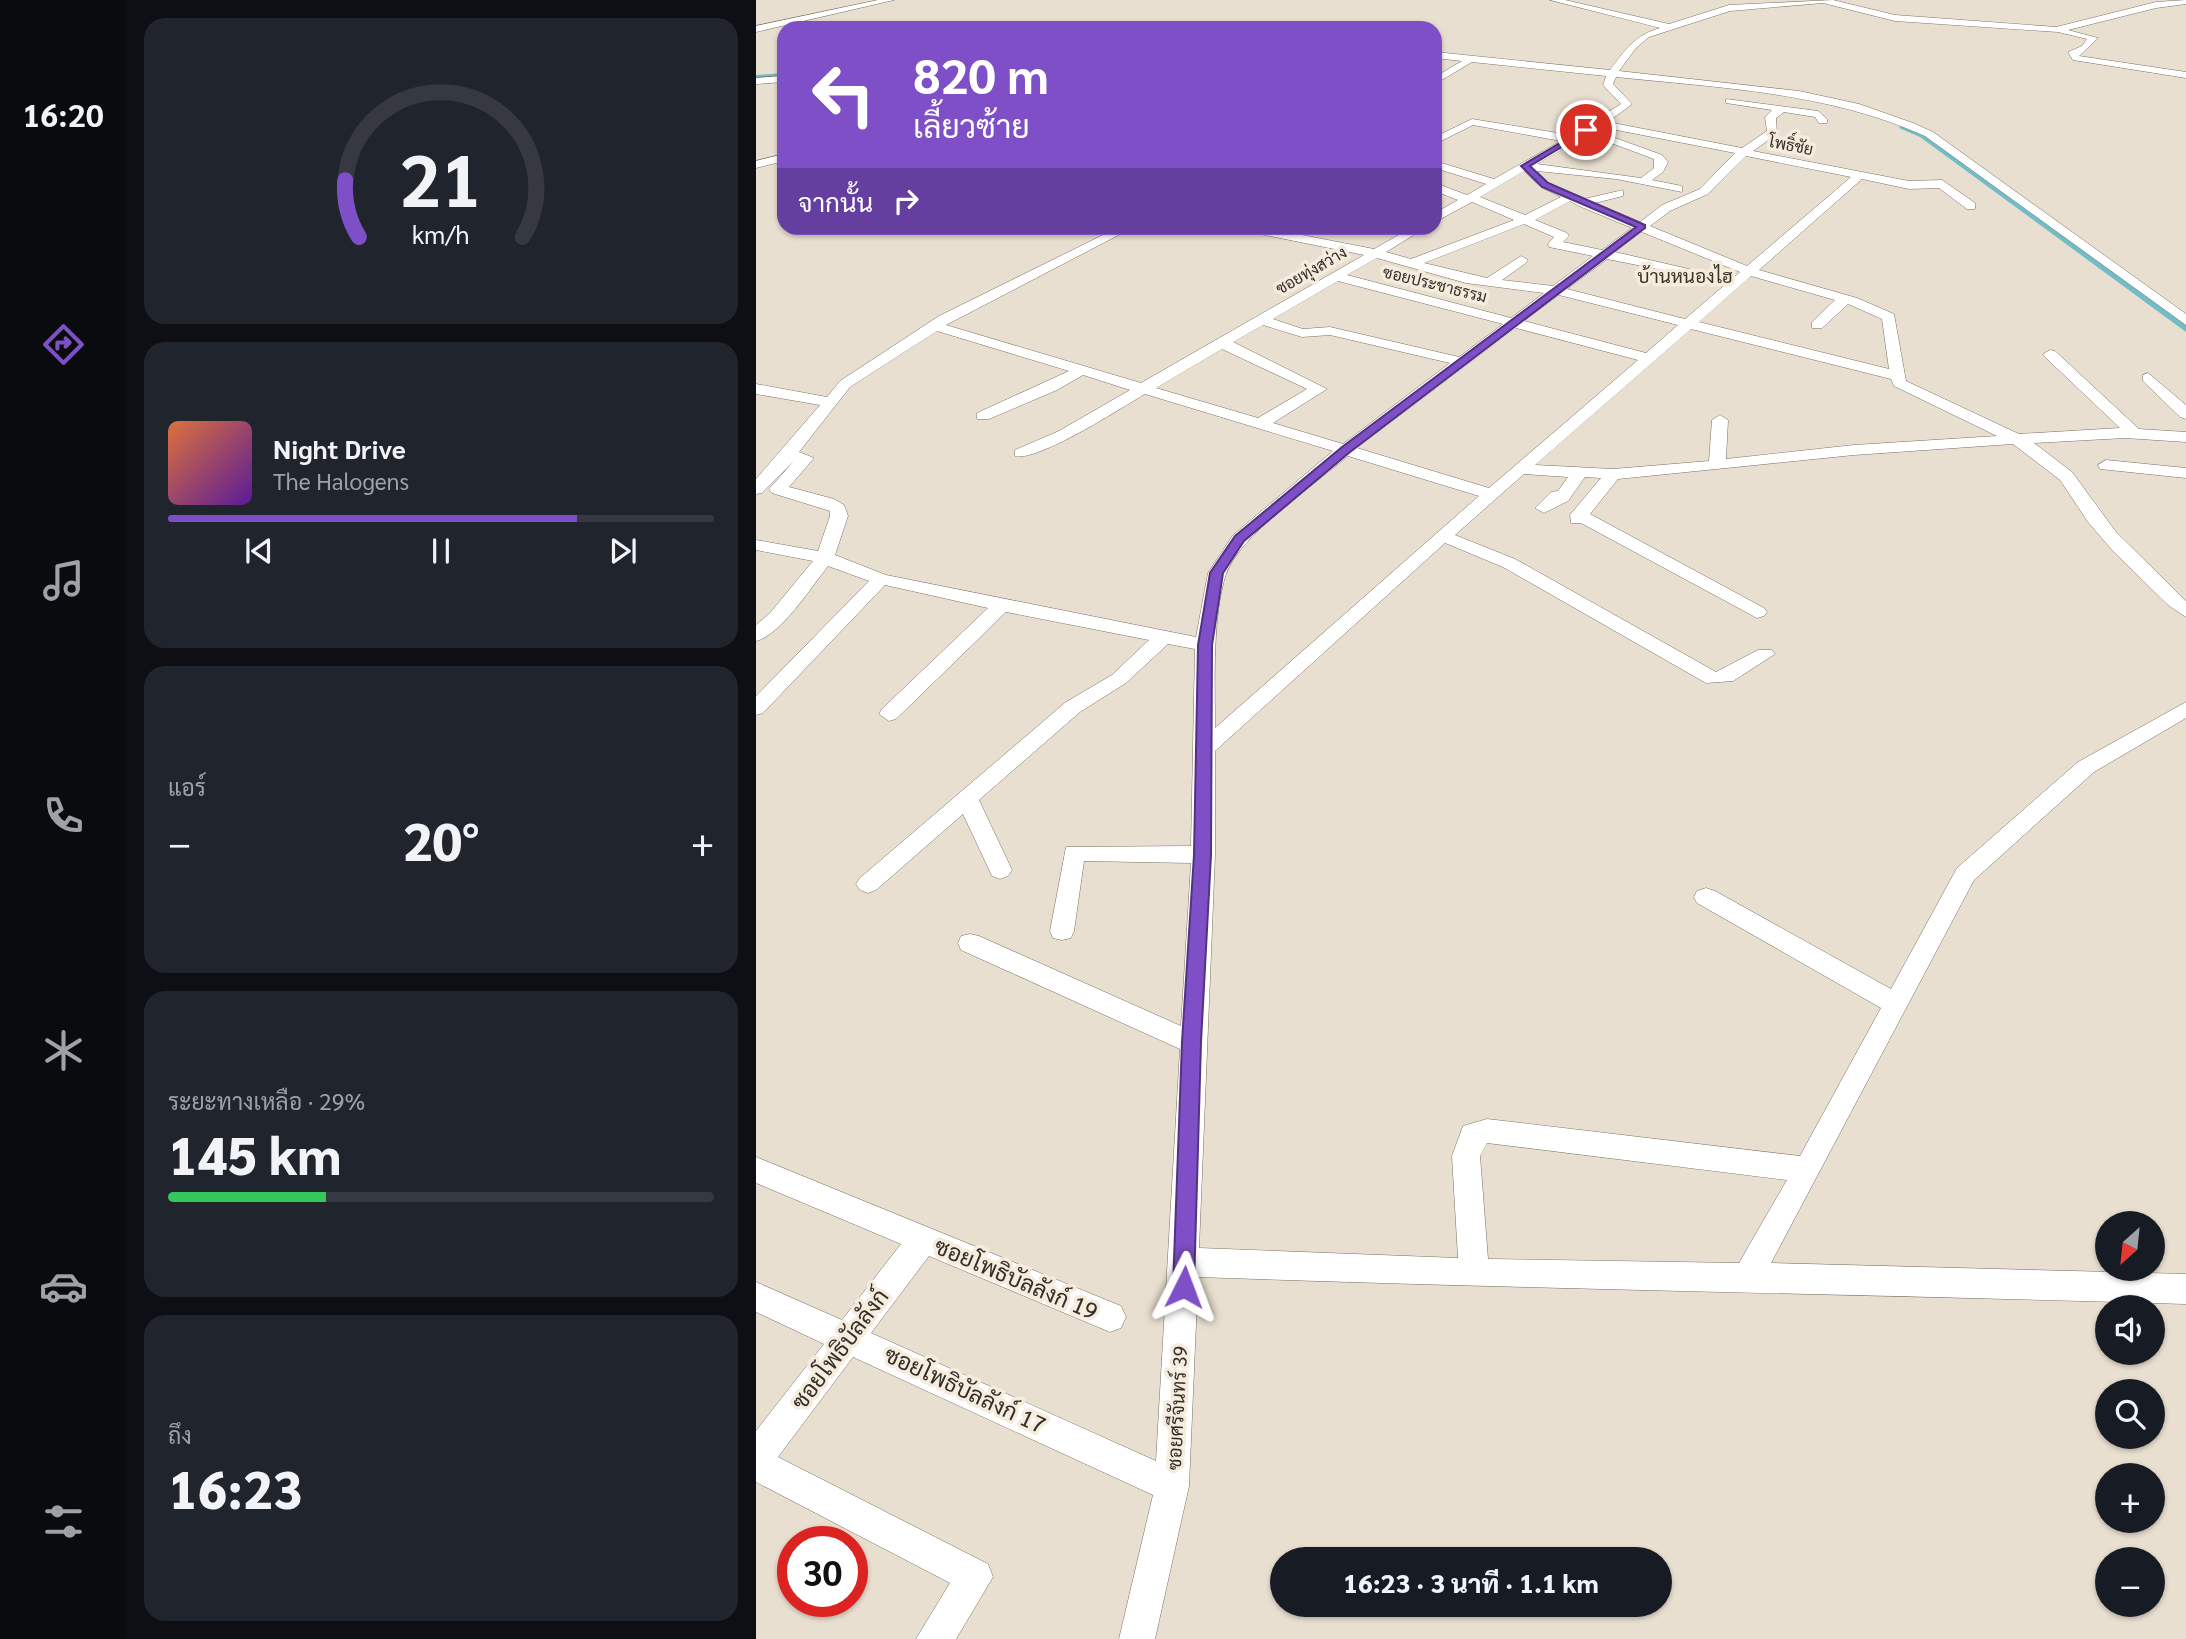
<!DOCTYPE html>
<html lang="th">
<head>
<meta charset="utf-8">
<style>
  :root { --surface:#171b24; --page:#20242c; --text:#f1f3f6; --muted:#9ea1a6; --line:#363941; --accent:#7e4fc7 }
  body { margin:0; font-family:Georgia,Sarabun,serif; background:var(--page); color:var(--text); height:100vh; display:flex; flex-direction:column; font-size:26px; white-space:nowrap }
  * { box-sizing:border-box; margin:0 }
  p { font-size:23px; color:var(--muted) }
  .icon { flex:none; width:38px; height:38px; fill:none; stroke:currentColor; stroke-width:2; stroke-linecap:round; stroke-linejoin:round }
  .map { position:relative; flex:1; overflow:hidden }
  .drawer { display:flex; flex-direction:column; gap:18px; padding:18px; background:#0d0f14; width:630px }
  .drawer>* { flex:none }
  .top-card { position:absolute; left:21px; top:21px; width:665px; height:214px; border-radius:21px; box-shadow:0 2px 5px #0004; background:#7e4fc7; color:#fff; overflow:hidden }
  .needle { width:46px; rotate:207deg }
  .buttons { position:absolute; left:1339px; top:1211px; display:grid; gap:14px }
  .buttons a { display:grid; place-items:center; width:70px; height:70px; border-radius:50%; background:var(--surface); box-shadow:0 2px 5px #0004; font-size:35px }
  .speed { position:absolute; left:21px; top:1526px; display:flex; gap:14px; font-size:35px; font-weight:700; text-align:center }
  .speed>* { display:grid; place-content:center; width:91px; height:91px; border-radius:50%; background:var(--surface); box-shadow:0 2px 5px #0004; line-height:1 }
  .speed .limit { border:10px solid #d22; background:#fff; color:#111 }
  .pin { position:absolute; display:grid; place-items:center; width:60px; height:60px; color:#fff; margin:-30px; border:4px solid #fff; border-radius:50%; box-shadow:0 2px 7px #0007 }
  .me { position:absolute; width:77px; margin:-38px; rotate:3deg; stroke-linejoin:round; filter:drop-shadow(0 0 5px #0008) }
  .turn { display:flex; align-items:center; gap:24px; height:147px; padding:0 21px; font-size:32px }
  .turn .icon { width:91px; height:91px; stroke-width:2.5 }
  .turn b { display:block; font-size:49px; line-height:60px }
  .then { display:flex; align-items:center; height:66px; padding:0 21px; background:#0003; gap:14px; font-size:26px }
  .big { font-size:52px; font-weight:800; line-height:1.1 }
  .drawer .tile { flex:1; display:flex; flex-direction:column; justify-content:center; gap:10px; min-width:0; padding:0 24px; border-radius:21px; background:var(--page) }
  .drawer .dial { align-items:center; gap:0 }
  .dial svg { height:182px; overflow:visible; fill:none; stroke:var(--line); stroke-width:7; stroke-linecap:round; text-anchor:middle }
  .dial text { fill:var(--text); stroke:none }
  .song { display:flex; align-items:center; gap:21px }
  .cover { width:84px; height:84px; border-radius:10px; background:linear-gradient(135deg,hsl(20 70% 55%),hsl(270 70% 35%)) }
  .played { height:7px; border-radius:4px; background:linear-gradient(90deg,var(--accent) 75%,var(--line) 75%) }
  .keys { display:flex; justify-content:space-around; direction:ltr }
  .heat { display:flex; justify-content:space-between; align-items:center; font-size:38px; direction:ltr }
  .charge { height:10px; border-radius:5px; background:linear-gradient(90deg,#34c759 29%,var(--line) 0) }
  .trip { position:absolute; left:514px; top:1547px; width:402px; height:70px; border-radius:35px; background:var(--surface); box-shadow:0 2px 5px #0004; font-weight:800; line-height:70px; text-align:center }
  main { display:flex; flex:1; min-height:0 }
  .dock { display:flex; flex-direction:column; width:126px; justify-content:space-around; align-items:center; background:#090b0e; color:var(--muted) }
  .dock .icon { width:49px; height:49px }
  .dock .current { color:var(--accent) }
  .dock b { font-size:32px; color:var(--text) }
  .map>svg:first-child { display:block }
</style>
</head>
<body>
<main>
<nav class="dock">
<b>16:20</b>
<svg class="icon current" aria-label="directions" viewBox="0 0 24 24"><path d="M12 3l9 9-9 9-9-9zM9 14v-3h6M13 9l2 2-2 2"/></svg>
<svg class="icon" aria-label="music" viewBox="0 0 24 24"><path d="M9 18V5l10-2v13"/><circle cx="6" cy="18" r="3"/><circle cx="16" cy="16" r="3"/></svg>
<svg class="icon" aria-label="phone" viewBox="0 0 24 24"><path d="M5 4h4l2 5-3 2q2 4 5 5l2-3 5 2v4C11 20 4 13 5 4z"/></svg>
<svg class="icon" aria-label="climate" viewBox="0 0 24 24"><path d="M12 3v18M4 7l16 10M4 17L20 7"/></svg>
<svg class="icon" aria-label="car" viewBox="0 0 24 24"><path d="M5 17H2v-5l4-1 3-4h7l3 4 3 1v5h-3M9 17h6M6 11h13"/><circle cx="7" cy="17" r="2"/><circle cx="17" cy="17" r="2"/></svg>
<svg class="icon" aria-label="filters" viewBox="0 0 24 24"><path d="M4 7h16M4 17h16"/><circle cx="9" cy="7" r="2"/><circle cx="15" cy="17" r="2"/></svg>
</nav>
<section class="drawer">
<div class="tile dial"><svg viewBox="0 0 100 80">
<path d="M14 69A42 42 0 1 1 86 69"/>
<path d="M14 69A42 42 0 0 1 8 44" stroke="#7e4fc7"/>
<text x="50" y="56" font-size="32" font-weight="700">21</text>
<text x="50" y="72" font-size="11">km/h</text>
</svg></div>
<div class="tile">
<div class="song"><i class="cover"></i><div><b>Night Drive</b><p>The Halogens</p></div></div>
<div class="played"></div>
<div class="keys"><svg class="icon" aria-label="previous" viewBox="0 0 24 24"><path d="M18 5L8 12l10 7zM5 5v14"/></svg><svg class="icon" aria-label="pause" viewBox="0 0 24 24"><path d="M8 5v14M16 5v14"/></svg><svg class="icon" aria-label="next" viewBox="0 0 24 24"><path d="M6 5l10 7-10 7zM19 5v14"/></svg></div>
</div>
<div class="tile"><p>แอร์</p>
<div class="heat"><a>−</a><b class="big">20°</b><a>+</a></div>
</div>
<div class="tile"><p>ระยะทางเหลือ · 29%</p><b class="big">145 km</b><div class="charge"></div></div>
<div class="tile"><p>ถึง</p><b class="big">16:23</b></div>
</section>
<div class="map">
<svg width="1430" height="1639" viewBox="0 0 1430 1639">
  <rect width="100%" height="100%" fill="#e9dfd0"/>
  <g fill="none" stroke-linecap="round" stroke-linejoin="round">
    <g fill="#70bdc7" fill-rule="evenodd">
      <polygon points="28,73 28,79 0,81 0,75"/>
      <polygon points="1146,123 1170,133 1430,322 1430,332 1164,137 1143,128"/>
    </g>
    <g stroke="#7a7164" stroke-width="1">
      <g id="street">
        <polygon points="122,0 138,0 0,32 0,26"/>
        <path d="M794 0H809L913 24 973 5 1077 0 1139 15 1300 27 1400 2 1430 0V4L1400 8 1312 30 1342 38 1323 56 1430 72V78L1317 60 1312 52 1326 46 1331 39 1302 32 1139 21 1067 3 974 11 893 37 880 48 863 71 1043 91 1103 104 1157 123 1177 132 1430 314V325L1169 136C1071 92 965 88 860 77L857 84 876 104 852 122 986 148 1011 131 1009 117 1016 110 970 103V99L1062 111 1071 119V123H1063L1059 117 1028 112 1020 118 1021 134 997 151 1153 181 1186 180 1219 203V209H1211L1183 188 1153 189 1106 179 1003 270 1101 298 1138 314 1150 381 1263 434 1364 428 1289 357 1287 354 1294 350 1299 351 1383 429 1430 432V442L1369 438 1278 443 1316 472 1360 532 1430 601V617L1412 605 1357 551 1332 522 1304 480 1257 444 1098 455 862 479 834 514 1008 608 1011 612 1008 616 1001 618 825 523H815L814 515 845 478 829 477 812 501 788 513 779 508 795 492 802 491 812 477 768 474 699 535 759 559 960 672 1002 650H1016L1019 654 977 681 950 683 747 567 689 543 459 751V855L443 1248 702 1258 696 1156 707 1126 731 1119 1044 1156 1125 1008 941 903 938 897 941 891 950 888 959 891 1135 989 1201 868 1322 762 1430 702V718L1338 772 1218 880 1015 1263 1430 1274V1304C1100 1294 771 1289 442 1277L433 1486 399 1639H363L397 1495 97 1357 22 1457 232 1564 237 1577 200 1639H160L194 1583 0 1482V1431L68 1344 0 1312V1282L86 1320 145 1244 0 1183V1157L365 1306 370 1317 365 1328 354 1332 173 1256 115 1333 400 1461 424 1049 205 950 202 943 205 936 214 934 223 936 425 1026 435 863 328 861 318 931 315 938 306 940 297 938 294 931 310 847 435 846 439 649 412 644 370 683 324 712 223 800 256 870 252 876 244 879 236 876 207 814 120 890 112 893 104 890 100 884 104 878 310 702 356 675 393 640 250 612 140 719 133 721 123 714 126 709 232 608 129 585 7 713 0 715V696L113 581 72 566C56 586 25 635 0 641V625L14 613 57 561 0 550V540L62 551 74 516V511L16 493 13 489 38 461 6 493 0 494V479L64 405 0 394V384L71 397 84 381 183 316 361 228H376L190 325 385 383 608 255 494 232 488 228H510L618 249 655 228H669L630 252 655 259 758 220 716 202 679 222V213L702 200 679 191V183L711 195 730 184 679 168V161L738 179 805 141 717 125 679 144V137L716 119 814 135 865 104 847 85 850 76 716 62 679 84V77L706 61 679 58V52L854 70C869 50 879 35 904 28ZM845 127 979 153 944 189 906 205 884 222 839 203 867 196V190L828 199 793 183 781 171 860 179 926 192V186L896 180 907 172 912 162 906 155 840 131 835 134 836 136 898 159V168L885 178 781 164ZM990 156 1095 177 991 266 894 226 914 211 952 194ZM768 171 785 187 805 197 769 215 724 197ZM814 201 823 206 876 228 846 250 807 242 813 236 811 233 779 220ZM768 224 798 237 792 244 793 247 837 256 797 286 746 280 770 263 772 260 765 256 731 278 668 263ZM886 232 984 272 929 319 811 289 851 259 937 276V270L859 252ZM621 258 710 283 788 293 755 318 591 275ZM995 276 1079 300 1056 322V328H1066L1092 304 1126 319 1133 369 943 322ZM582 281 747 324 703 357 574 327 547 329 517 319ZM803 295 922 325 890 353 768 321ZM507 325 546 337 574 335 694 363 587 444 517 423 571 389 477 342ZM760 328 882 360 733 488 601 448ZM935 329 1135 379 1138 386 1241 436 1098 445 970 459 972 420 964 415 956 420 953 461 857 469 779 465ZM181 331 313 371 221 413V419H233L301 390 327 375 374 390 303 431 259 450V456C282 462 365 408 389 394L577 451 477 535 452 573 440 637 130 575 79 555 92 516 88 505 78 499 33 487 58 458 43 452 94 387ZM466 349 551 389 502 418 400 388ZM592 456 723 496 459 728C459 683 456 616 470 574 483 536 560 483 592 456ZM731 1143 1031 1180 983 1263 732 1259 724 1156Z"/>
        <polygon points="28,76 28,82 0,84 0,78"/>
        <polygon points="28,154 28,161 0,168 0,161"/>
        <polygon points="1392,373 1430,405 1430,419 1424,417 1387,381 1387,375"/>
        <polygon points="1350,460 1430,468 1430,478 1344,469 1342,465"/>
      </g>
    </g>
    <use href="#street" fill="#fff" fill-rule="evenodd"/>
  </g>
  <polygon fill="#7e4fc7" stroke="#523381" stroke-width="2" points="828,129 834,130 774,166 792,183 889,225 889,228 594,452 488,541 467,573 456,645 455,855 445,1042 438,1287 435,1294 428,1297 420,1294 417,1287 426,1042 438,855 442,645 454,573 479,536 586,447 880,227 786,187 765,166"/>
  <g text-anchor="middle" stroke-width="7" stroke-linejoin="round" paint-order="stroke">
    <g font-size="16" fill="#322e28" stroke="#f6ecdd">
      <text transform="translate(1035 145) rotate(11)" y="6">โพธิ์ชัย</text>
      <text transform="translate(555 270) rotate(-30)" y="6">ซอยทุ่งสว่าง</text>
      <text transform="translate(679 284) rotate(14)" y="6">ซอยประชาธรรม</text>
    </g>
    <g font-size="19" fill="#3b3327" stroke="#f6ecdd">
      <text x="929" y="283">บ้านหนองไฮ</text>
    </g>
    <g font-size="19" fill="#322e28" stroke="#f6ecdd">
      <text transform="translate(421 1408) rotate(-87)" y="7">ซอยศรีจันทร์ 39</text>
    </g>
    <g font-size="23" fill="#322e28" stroke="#f6ecdd">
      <text transform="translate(260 1279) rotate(23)" y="8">ซอยโพธิบัลลังก์ 19</text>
      <text transform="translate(84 1349) rotate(-53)" y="8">ซอยโพธิบัลลังก์</text>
      <text transform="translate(209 1390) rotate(25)" y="8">ซอยโพธิบัลลังก์ 17</text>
    </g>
  </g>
</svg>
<div class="buttons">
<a><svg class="needle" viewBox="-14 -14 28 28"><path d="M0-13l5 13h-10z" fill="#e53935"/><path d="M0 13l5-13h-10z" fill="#9ea1a6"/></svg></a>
<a><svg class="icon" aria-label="sound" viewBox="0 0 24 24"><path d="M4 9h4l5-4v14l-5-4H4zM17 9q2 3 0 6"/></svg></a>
<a><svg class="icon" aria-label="search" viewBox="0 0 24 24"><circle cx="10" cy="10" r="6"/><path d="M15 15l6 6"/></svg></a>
<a>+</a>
<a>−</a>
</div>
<div class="speed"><div class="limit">30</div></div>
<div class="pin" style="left:830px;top:130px;background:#d93025"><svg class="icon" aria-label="arrive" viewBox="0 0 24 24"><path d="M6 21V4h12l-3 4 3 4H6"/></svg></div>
<svg class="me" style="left:428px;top:1287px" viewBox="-20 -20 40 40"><path d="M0-17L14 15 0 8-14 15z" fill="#7e4fc7" stroke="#fff" stroke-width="4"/></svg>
<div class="trip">16:23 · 3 นาที · 1.1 km</div>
<div class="top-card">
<div class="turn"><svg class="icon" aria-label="left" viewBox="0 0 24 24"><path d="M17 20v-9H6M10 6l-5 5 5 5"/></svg><div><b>820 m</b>เลี้ยวซ้าย</div></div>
<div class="then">จากนั้น<svg class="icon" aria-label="right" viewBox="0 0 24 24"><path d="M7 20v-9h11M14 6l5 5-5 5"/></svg></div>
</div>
</div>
</main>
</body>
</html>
